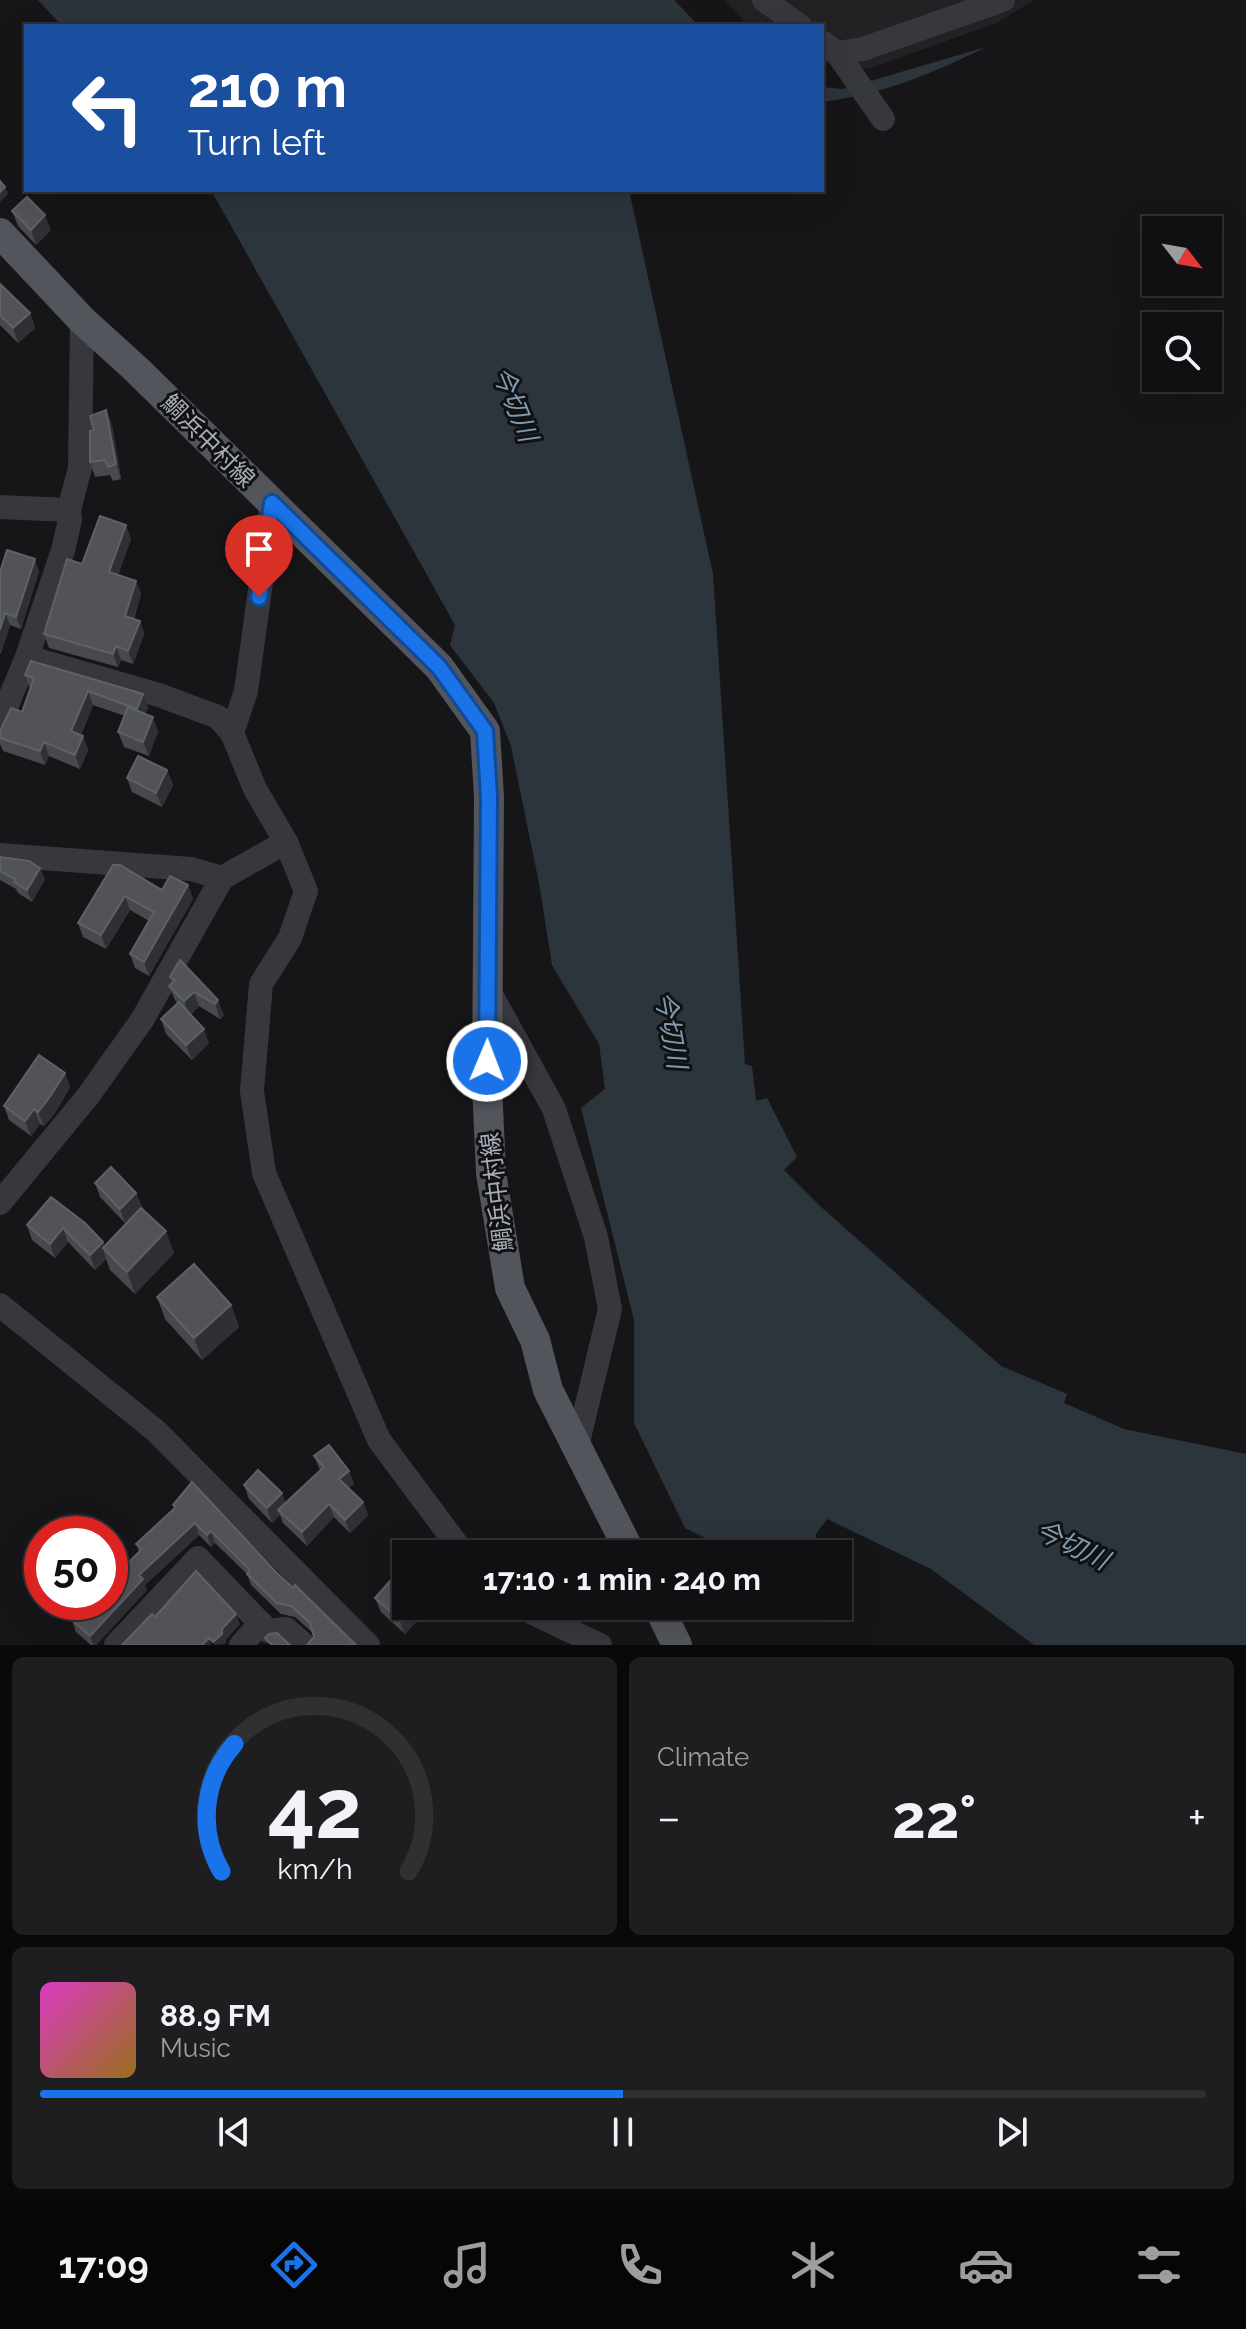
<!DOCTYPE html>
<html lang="en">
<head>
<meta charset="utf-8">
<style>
  :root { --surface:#101012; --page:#1e1e20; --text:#f1f3f6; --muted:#9c9d9f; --line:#303032; --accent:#1a73e8 }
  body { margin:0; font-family:Raleway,"Noto Sans JP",sans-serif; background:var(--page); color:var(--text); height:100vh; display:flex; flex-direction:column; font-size:30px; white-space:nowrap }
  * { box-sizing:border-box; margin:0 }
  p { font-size:26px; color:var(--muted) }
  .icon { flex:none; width:44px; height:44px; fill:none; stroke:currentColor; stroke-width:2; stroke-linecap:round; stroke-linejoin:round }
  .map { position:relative; height:1645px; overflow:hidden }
  .panel { display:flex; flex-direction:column; gap:12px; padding:12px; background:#09090a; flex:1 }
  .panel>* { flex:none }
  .banner { position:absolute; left:24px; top:24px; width:800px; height:168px; border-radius:0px; box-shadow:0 8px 32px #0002,0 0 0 2px var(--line); background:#1a4fa0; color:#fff; overflow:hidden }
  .needle { width:52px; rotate:121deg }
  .fabs { position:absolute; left:1142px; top:216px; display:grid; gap:16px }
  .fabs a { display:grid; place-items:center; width:80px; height:80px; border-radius:0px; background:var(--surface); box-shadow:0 8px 32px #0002,0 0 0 2px var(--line); font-size:40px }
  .speed { position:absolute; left:24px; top:1516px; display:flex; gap:16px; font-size:40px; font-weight:700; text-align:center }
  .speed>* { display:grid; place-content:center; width:104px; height:104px; border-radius:50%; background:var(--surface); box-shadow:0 8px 32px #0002,0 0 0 2px var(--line); line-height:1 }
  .speed .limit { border:12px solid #d22; background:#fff; color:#111 }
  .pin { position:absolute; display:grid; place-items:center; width:68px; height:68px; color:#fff; margin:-82px -34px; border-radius:50% 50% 50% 0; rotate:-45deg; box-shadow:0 0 8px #0007 }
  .pin .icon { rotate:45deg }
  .me { position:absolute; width:88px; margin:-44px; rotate:1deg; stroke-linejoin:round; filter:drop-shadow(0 0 6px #0008) }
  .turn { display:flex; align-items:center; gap:28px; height:168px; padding:0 32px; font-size:36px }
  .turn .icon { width:104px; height:104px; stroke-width:2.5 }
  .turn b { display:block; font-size:56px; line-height:68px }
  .big { font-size:60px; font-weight:700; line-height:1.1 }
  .panel .widget { flex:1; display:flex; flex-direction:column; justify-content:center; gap:12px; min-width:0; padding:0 28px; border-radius:12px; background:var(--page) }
  .panel .dial { align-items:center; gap:0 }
  .dial svg { height:208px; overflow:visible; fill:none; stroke:var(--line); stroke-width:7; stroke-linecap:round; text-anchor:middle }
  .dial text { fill:var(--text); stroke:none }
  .song { display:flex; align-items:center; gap:24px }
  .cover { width:96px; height:96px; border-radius:12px; background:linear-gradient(135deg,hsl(310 70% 55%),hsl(40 70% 35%)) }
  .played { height:8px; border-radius:4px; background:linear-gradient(90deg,var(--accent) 50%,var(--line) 50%) }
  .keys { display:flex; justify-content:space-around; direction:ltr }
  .heat { display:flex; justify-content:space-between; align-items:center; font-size:44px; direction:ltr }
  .panel .tiles { flex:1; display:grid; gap:12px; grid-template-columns:1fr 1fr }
  .widget:last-child { grid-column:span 2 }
  .trip { position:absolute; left:392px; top:1540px; width:460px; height:80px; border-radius:0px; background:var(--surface); box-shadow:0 8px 32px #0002,0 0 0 2px var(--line); font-weight:700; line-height:80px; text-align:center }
  .tabs { display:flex; height:128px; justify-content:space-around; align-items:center; background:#060607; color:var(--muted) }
  .tabs .icon { width:56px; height:56px }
  .tabs .on { color:var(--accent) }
  .tabs b { font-size:36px; color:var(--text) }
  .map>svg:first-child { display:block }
</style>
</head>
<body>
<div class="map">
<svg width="1246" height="1645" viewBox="0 0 1246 1645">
  <rect width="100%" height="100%" fill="#161618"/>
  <polygon fill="#222225" points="725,0 1034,0 997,23 868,69 822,62 822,26 748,26"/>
  <g fill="#2c353c">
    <polygon points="38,0 674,0 699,26 62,26"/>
    <path d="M986 47C929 75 886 93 822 102V87L843 89Z"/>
    <polygon points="211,190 629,190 713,574 745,1064 752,1066 756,1101 767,1098 797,1157 784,1170 820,1206 1001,1366 1067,1394 1064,1403 1124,1429 1246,1454 1246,1645 1034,1645 931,1569 827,1519 816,1534 816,1554 799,1554 791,1545 747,1539 722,1546 685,1528 634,1423 634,1320 581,1108 605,1089 599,1044 552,965 539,883 511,746 494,703 450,645 455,625"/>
  </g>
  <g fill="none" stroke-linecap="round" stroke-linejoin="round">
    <g stroke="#37383d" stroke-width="24">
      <polyline points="764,0 800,26"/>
      <polyline points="822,42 837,53 883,119"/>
      <polyline points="837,53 863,49 1003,0"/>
      <polyline points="0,507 69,510"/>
      <polyline points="27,657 159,695 218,717 232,733 246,691 272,503"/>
      <polyline points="0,722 27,657 63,550 70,520 69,510 80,468 82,320"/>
      <polyline points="286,842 306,891 290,938 261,984 252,1091 264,1173 379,1440 464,1554"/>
      <polyline points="0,855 191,869 222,878 286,842 255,789 232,733"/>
      <polyline points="488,989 554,1109 596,1237 610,1309 577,1446"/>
      <polyline points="0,1203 88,1096 142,1020 222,878"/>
      <polyline points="0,1305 156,1431 368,1645"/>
      <polyline points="518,1606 600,1645"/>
      <polyline points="116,1645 198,1558 268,1631 286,1629 304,1645"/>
      <polyline points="241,1645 261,1623"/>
    </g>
    <g stroke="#53555c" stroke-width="30">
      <polyline points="0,233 82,320 137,370 439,667 485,731 489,797 487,1085 491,1173 510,1288 535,1340 548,1390 631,1554"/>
      <polyline points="658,1606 677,1645"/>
    </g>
  </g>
  <g fill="#47494d">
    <polygon points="12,211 51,230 36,245 18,226"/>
    <polygon points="0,284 30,313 35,328 18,343 0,325"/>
    <polygon points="106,410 112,425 121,479 113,481 110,475 95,477 90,462 94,430"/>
    <polygon points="126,525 131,539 118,575 136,581 141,594 134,619 140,621 144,634 133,664 121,660 118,667 49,648 44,634"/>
    <polygon points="39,571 21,629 10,625 1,653 0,653 0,572"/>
    <polygon points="25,675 143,694 148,708 145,714 158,731 149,756 124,747 118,732 125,716 93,705 81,735 83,736 88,750 80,769 49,756 45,765 3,751 0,744 0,731 22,712 30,689"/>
    <polygon points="167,770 173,785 162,807 132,792 127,778"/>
    <polygon points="0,857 45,879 32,902 18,893 16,889 0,880"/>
    <polygon points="113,865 162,890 188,885 193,899 149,976 135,968 130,954 149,921 130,910 106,949 83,937 78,923"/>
    <polygon points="180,960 224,1015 220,1019 199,1006 191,1015 209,1043 192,1060 166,1034 161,1019 177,1003 175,1000 169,986 172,983 170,977"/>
    <polygon points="65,1073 70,1087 55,1113 44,1126 40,1124 31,1136 9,1120 4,1106"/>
    <polygon points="95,1183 136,1193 142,1207 174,1253 135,1294 110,1270 106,1259 95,1270 68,1242 55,1258 32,1240 27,1225 85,1223 103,1242 105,1246 141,1208 125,1223 100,1197"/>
    <polygon points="157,1297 231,1305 239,1327 202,1360 165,1319"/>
    <polygon points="314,1456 349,1471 354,1484 349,1488 363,1502 368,1515 350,1533 334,1517 307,1546 283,1523 280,1515 272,1523 249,1499 244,1485 282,1493 285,1503 320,1470"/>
    <polygon points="173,1505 276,1572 356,1645 314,1637 313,1633 295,1617 281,1614 251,1585 247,1574 215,1543 211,1547 199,1535 145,1585 147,1590 96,1645 91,1645 76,1632 72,1620 139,1552 136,1544 174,1509"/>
    <polygon points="375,1598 406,1606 439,1606 428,1619 423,1614 405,1634 381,1612"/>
  </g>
  <g fill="#2f3033">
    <polygon points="5,187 8,194 0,202 0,192"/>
    <polygon points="45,215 51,230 36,245 31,230"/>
    <polygon points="30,313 35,328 18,343 13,328"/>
    <polygon points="106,410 112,425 121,479 116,464"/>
    <polygon points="126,525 131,539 114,586 109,572"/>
    <polygon points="35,559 39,571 21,629 16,617"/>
    <polygon points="136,581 141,594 130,629 125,616"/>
    <polygon points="5,613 10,625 1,653 0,649 0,630"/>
    <polygon points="140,621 144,634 133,664 128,651"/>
    <polygon points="116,646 121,660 118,667 113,654"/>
    <polygon points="88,691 93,705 76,745 71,731"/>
    <polygon points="143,694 148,708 142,723 137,709"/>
    <polygon points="153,717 158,731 149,756 143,742"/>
    <polygon points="83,736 88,750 80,769 75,755"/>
    <polygon points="44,742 49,756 45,765 40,751"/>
    <polygon points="167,770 173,785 162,807 156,793"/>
    <polygon points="40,868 45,879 32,902 27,890"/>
    <polygon points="188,885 193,899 149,976 144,962"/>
    <polygon points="125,896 130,910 106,949 101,935"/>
    <polygon points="194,992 199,1006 190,1016 184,1001"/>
    <polygon points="218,1000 224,1015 220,1019 215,1004"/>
    <polygon points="204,1029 209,1043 192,1060 186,1045"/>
    <polygon points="65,1073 70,1087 55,1113 44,1126 38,1112"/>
    <polygon points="34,1109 40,1124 31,1136 25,1121"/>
    <polygon points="136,1193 142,1207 125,1223 120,1209"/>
    <polygon points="63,1228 68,1242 55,1258 50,1244"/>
    <polygon points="166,1231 174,1253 135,1294 127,1272"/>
    <polygon points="103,1242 107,1252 103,1248 106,1259 95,1270 90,1255"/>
    <polygon points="231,1305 239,1327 202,1360 194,1338"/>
    <polygon points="349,1471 354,1484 344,1492 339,1479"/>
    <polygon points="282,1493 287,1508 278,1510 280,1515 272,1523 267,1508"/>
    <polygon points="363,1502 368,1515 350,1533 345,1520"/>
    <polygon points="329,1504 334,1517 307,1546 302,1532"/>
    <polygon points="195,1523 199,1535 145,1585 147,1590 96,1645 93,1645 90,1636 139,1575"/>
    <polygon points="211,1531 215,1543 211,1547 207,1535"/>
    <polygon points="412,1606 420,1606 423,1614 405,1634 399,1619"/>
    <polygon points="424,1606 439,1606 428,1619"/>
    <polygon points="236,1614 240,1624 226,1640 226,1644 214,1645 213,1642"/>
    <polygon points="209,1638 211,1645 202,1645"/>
  </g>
  <g fill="#525359" stroke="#5f6168" stroke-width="2">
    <polygon points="0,181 5,187 0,192"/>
    <polygon points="27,197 45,215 31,230 12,211"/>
    <polygon points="0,284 30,313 13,328 0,315"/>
    <polygon points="106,410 116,464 108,467 105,460 90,462 90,431 94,430 90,416"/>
    <polygon points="100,516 126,525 109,572 136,581 125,616 140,621 128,651 116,646 113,654 44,634 67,559 82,564"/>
    <polygon points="7,550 35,559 16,617 5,613 0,630 0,572"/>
    <polygon points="31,661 143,694 137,709 88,691 71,731 83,736 75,755 44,742 40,751 0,738 0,731 11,708 22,712 34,678 25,675"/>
    <polygon points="128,707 153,717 143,742 118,732"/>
    <polygon points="138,756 167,770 156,793 127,778"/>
    <polygon points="0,857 29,861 40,868 27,890 14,882 15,879 0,871"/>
    <polygon points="113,865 120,865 162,890 170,876 188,885 144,962 130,954 154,912 125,896 101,935 78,923"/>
    <polygon points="180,960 218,1000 215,1004 194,992 184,1001 169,986 175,980 170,977"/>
    <polygon points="179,1002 204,1029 186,1045 161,1019"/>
    <polygon points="39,1055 65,1073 49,1098 38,1112 34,1109 25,1121 4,1106"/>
    <polygon points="111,1167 136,1193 120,1209 95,1183"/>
    <polygon points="51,1197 85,1223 103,1242 90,1255 63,1228 50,1244 27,1225"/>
    <polygon points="141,1208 166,1231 127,1272 103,1248"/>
    <polygon points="194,1264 231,1305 194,1338 157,1297"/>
    <polygon points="329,1445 349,1471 339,1479 363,1502 345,1520 329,1504 302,1532 278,1510 324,1467 314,1456"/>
    <polygon points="258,1470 282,1493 267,1508 244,1485"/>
    <polygon points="192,1482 276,1572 293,1588 295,1585 356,1645 307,1645 314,1637 310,1623 291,1606 277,1603 247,1574 250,1570 211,1531 207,1535 195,1523 139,1575 143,1579 90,1636 72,1620 90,1602 110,1602 110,1581 142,1549 136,1544 176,1507 173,1505"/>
    <polygon points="406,1563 406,1606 412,1606 399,1619 375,1598"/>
    <polygon points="196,1571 236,1614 222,1629 222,1634 213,1642 209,1638 202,1645 122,1645 152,1614 155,1617"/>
    <polygon points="277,1633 290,1645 291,1645 272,1645 265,1638 269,1634"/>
  </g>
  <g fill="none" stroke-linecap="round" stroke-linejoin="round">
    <g stroke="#114b97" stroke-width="20">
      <polyline id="route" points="259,597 272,503 439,667 485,731 489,797 487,1061"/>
    </g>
    <use href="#route" stroke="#1a73e8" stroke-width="14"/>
  </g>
  <g text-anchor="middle" stroke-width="6" stroke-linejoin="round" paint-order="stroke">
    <g font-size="24" fill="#a8adb8" stroke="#111113">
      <text transform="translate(208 441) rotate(45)" y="8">鯛浜中村線</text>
      <text transform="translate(497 1192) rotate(-97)" y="8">鯛浜中村線</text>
    </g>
    <g font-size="26" font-style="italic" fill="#7f9bb3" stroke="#111113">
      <text transform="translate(515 404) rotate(68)" y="9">今切川</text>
      <text transform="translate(671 1030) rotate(80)" y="9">今切川</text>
      <text transform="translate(1072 1545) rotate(26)" y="9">今切川</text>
    </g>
  </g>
</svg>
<div class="fabs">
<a><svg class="needle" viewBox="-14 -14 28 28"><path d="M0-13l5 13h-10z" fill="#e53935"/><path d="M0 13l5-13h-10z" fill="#9c9d9f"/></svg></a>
<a><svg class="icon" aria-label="search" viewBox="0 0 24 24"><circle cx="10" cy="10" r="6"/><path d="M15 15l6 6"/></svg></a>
</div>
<div class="speed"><div class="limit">50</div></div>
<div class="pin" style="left:259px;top:597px;background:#d93025"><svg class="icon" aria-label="arrive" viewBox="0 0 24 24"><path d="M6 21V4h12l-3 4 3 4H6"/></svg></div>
<svg class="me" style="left:487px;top:1061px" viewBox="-20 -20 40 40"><circle r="17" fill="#1a73e8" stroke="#fff" stroke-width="3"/><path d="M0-11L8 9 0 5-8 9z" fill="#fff"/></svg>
<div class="trip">17:10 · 1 min · 240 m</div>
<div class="banner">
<div class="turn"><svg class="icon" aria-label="left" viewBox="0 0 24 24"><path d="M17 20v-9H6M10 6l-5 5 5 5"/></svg><div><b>210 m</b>Turn left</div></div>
</div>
</div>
<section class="panel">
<div class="tiles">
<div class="widget dial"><svg viewBox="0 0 100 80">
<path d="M14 69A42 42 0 1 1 86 69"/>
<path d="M14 69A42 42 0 0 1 19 20" stroke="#1a73e8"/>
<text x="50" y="56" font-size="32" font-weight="700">42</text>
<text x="50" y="72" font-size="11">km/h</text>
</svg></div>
<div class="widget"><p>Climate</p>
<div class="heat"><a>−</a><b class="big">22°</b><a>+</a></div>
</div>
<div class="widget">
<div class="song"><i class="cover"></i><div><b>88.9 FM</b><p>Music</p></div></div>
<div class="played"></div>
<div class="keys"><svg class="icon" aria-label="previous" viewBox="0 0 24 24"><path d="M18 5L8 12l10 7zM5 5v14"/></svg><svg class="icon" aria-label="pause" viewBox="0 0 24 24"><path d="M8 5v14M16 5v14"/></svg><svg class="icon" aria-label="next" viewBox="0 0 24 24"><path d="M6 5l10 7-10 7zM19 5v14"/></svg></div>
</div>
</div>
</section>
<nav class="tabs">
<b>17:09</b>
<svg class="icon on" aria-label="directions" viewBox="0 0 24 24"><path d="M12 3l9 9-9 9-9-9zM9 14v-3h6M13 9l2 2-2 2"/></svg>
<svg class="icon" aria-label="music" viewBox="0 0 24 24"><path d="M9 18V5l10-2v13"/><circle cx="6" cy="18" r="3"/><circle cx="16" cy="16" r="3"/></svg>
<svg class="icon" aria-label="phone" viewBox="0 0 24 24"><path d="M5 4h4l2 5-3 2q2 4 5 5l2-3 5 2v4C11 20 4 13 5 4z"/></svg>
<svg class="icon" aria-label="climate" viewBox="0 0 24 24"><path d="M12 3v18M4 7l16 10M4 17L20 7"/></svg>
<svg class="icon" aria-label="car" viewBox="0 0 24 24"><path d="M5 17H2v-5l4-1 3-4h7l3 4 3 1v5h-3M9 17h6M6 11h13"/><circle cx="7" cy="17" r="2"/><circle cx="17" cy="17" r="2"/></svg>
<svg class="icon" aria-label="filters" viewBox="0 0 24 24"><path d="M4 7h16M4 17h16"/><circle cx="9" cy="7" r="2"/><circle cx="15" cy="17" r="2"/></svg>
</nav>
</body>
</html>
